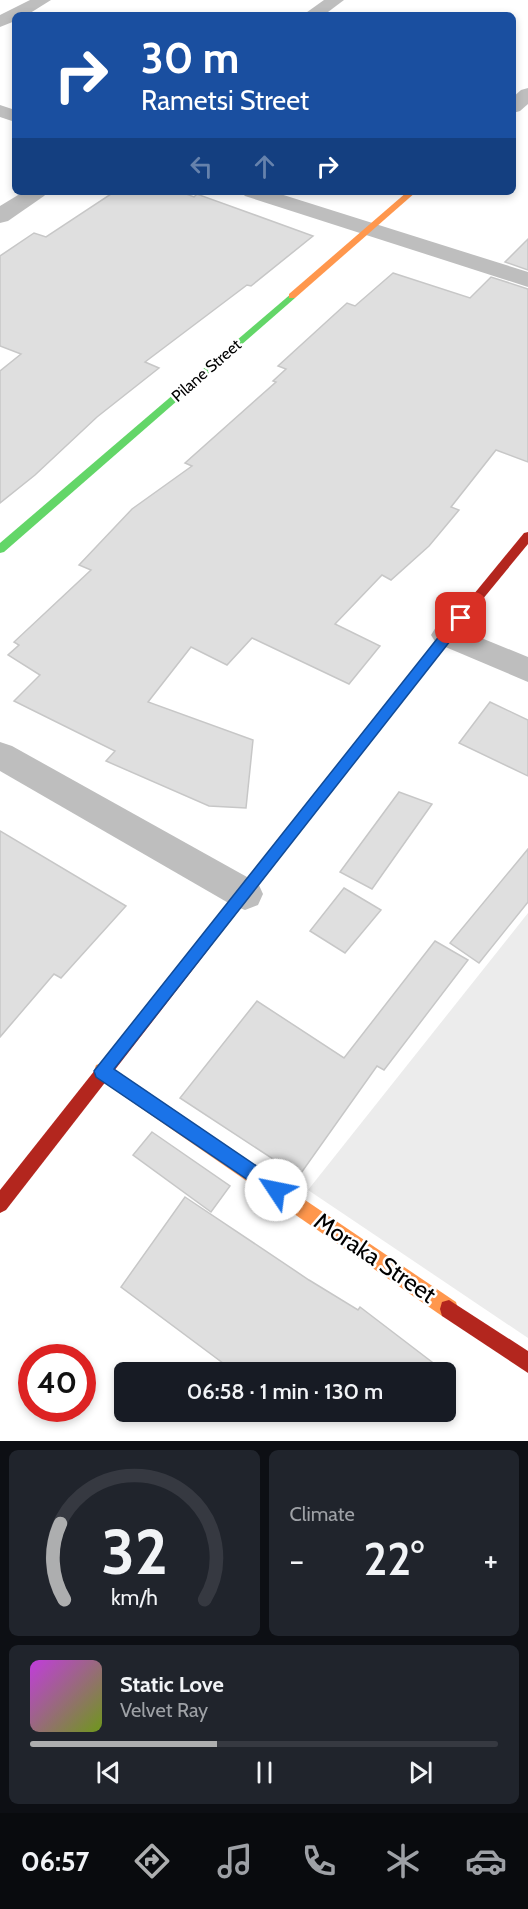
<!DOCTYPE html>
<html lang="en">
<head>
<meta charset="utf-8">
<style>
  :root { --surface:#171b24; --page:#20242c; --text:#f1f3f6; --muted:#9ea1a6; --line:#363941; --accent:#adaeaf }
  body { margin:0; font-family:Cabin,sans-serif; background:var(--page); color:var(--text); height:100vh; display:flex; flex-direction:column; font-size:22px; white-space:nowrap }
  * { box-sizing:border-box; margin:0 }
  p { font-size:20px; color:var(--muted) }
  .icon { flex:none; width:33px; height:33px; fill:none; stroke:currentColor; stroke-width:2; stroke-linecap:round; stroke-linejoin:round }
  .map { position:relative; height:1441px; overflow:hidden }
  .panel { display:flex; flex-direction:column; gap:9px; padding:9px; background:#0d0f14; flex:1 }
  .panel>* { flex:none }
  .hud { position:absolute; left:12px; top:12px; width:504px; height:183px; border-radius:9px; box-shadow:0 3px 9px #0003; background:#1a4fa0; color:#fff; overflow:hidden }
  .speed { position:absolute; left:18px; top:1344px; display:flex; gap:12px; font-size:30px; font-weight:700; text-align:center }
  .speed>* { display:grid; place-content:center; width:78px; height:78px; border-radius:50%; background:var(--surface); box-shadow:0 3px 9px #0003; line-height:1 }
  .speed .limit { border:9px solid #d22; background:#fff; color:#111 }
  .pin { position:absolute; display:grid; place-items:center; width:51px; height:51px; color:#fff; margin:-26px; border-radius:12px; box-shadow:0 3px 9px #0006 }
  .me { position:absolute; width:66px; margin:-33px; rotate:304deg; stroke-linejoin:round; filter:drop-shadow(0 0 4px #0008) }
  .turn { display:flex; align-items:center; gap:21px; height:126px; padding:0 30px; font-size:27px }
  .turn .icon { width:78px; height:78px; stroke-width:2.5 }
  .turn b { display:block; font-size:42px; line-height:51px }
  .lanes { display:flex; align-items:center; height:57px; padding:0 30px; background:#0003; justify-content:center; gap:30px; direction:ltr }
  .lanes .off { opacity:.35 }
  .big { font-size:45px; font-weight:600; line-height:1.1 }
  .panel .widget { flex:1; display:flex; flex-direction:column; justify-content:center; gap:9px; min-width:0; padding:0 21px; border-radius:9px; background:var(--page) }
  .panel .dial { align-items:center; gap:0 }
  .dial svg { height:156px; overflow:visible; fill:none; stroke:var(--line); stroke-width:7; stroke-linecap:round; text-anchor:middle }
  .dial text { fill:var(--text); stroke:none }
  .song { display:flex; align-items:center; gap:18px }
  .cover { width:72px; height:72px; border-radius:9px; background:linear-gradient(135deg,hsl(290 70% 55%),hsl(80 70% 35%)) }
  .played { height:6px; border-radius:3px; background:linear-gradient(90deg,var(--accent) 40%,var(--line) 40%) }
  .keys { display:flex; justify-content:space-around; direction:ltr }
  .heat { display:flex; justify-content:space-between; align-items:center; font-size:33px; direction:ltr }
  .panel .tiles { flex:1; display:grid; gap:9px; grid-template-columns:1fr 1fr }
  .widget:last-child { grid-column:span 2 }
  .trip { position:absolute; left:114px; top:1362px; width:342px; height:60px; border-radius:9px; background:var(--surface); box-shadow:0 3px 9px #0003; font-weight:600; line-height:60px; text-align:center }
  .tabs { display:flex; height:96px; justify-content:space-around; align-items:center; background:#090b0e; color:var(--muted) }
  .tabs .icon { width:42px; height:42px }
  .tabs .active { color:var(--accent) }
  .tabs b { font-size:27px; color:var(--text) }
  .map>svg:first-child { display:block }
</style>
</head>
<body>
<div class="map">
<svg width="528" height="1441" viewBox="0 0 528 1441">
  <rect width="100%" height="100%" fill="#fff"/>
  <polygon fill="#ececec" points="528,913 528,1338 308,1190"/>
  <g fill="#dfdfdf" stroke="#c7c7c7" stroke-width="1.5">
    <polygon points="114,192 181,192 194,197 197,194 313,236 251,286 247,285 145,362 159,368 97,417 35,475 0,503 0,371 21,354 0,346 0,256 34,233 46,237"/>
    <polygon points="528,239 528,270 505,262"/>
    <polygon points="393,273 470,298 491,277 528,289 528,462 496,450 451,507 459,510 429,546 391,580 382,575 335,624 380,646 349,684 252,638 227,665 191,647 148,702 253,740 246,808 209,806 106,761 115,751 14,701 40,675 8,655 19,645 14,642 91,570 79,565 132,509 192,466 185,463 276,382 273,381 286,369 278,366 347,303 355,306"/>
    <polygon points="490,702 528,720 528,776 459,743"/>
    <polygon points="399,792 432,804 372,889 340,872"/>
    <polygon points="0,831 126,906 61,978 54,974 0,1037"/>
    <polygon points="528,849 528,902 479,963 450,943"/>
    <polygon points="344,888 381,910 345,953 310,931"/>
    <polygon points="435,941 468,960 384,1070 377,1066 299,1176 180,1098 257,1001 344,1058"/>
    <polygon points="152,1132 230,1186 211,1212 133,1155"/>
    <polygon points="185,1197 309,1280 358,1310 360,1307 445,1372 235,1372 121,1287"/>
  </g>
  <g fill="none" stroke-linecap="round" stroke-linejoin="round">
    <g fill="#bebebe" fill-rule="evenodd">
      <polygon points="30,0 51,0 27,15 15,15 15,21 0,27 0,15"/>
      <polygon points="324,0 344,0 324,15 303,15"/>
      <polygon points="528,88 528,104 520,111 513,113 513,97 521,90"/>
      <polygon points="0,105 15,110 15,122 0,117"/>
      <polygon points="23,192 48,192 44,196 8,221 0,223 0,206"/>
      <polygon points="241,192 274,192 528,272 528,287 245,196"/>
      <polygon points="447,624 528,657 528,682 436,643 431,635 436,627"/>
      <polygon points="0,742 12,746 258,883 263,894 258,905 245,910 232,905 0,771"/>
    </g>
    <polygon fill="#63d668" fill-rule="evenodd" points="292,293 295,294 295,298 4,552 0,553 0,543"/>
    <g fill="#ff974d" fill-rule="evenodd">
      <polygon points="407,192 416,192 295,298 289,298 289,294"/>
      <polygon points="455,620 459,622 461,625 459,628 208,950 203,952 198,950 195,945 198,940 451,622"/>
      <polygon points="102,1063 456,1302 458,1309 456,1316 449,1318 442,1316 96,1077 94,1071 96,1065"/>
    </g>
    <g fill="#b3261e" fill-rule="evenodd">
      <polygon points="528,532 528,544 459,628 451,628 449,625 451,622 524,533"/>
      <polygon points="203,938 208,940 211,945 208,950 6,1210 0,1213 0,1190 198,940"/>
      <polygon points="449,1300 528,1351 528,1373 442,1316 440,1309 442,1302"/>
    </g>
  </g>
  <polygon fill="#1a73e8" stroke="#114b97" stroke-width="1.5" points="461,614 465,615 467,618 465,622 114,1069 283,1184 285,1190 283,1197 276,1199 96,1077 94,1071 456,615"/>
  <g text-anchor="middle" stroke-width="5" stroke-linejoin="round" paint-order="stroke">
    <g font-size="16" fill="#000" stroke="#fff">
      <text transform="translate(206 370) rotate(-41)" y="6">Pilane Street</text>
    </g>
    <g font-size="24" fill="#000" stroke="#fff">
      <text transform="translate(375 1258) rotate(34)" y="8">Moraka Street</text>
    </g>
  </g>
</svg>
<div class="speed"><div class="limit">40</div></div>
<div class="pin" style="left:461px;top:618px;background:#d93025"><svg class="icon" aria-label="arrive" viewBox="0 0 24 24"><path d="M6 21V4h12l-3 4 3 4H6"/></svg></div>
<svg class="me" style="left:276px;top:1190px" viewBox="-20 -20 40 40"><circle r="19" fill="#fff"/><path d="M0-13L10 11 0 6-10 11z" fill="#1a73e8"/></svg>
<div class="trip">06:58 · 1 min · 130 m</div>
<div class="hud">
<div class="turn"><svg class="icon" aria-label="right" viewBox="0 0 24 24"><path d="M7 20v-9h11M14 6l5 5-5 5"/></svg><div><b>30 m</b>Rametsi Street</div></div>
<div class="lanes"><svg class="icon off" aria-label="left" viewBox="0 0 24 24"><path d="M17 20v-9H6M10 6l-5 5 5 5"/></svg><svg class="icon off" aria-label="ahead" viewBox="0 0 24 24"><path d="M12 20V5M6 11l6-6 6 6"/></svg><svg class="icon" aria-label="right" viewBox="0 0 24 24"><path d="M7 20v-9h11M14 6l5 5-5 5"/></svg></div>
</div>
</div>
<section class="panel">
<div class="tiles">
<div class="widget dial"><svg viewBox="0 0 100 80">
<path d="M14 69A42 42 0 1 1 86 69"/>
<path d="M14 69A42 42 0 0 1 12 30" stroke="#adaeaf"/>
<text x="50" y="56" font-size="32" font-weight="700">32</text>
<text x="50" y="72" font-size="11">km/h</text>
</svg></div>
<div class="widget"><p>Climate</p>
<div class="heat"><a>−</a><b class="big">22°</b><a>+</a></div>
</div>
<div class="widget">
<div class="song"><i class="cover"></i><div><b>Static Love</b><p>Velvet Ray</p></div></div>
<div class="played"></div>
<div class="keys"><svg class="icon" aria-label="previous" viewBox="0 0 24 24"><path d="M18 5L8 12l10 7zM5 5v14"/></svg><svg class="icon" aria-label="pause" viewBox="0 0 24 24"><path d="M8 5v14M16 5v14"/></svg><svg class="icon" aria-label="next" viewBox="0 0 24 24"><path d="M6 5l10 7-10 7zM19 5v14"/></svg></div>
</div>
</div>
</section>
<nav class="tabs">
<b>06:57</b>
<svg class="icon active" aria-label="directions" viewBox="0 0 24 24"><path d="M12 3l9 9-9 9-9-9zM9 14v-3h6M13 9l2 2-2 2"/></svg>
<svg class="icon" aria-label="music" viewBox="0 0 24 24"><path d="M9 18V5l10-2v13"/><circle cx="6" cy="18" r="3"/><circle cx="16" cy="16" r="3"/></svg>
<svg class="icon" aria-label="phone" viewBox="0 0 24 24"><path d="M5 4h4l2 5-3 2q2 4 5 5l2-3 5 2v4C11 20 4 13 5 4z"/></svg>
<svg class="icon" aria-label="climate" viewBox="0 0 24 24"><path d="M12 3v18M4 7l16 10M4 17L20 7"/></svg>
<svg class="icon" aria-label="car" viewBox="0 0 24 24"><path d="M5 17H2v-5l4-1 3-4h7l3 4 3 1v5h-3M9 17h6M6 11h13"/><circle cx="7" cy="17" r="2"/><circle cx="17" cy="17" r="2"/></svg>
</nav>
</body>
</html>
